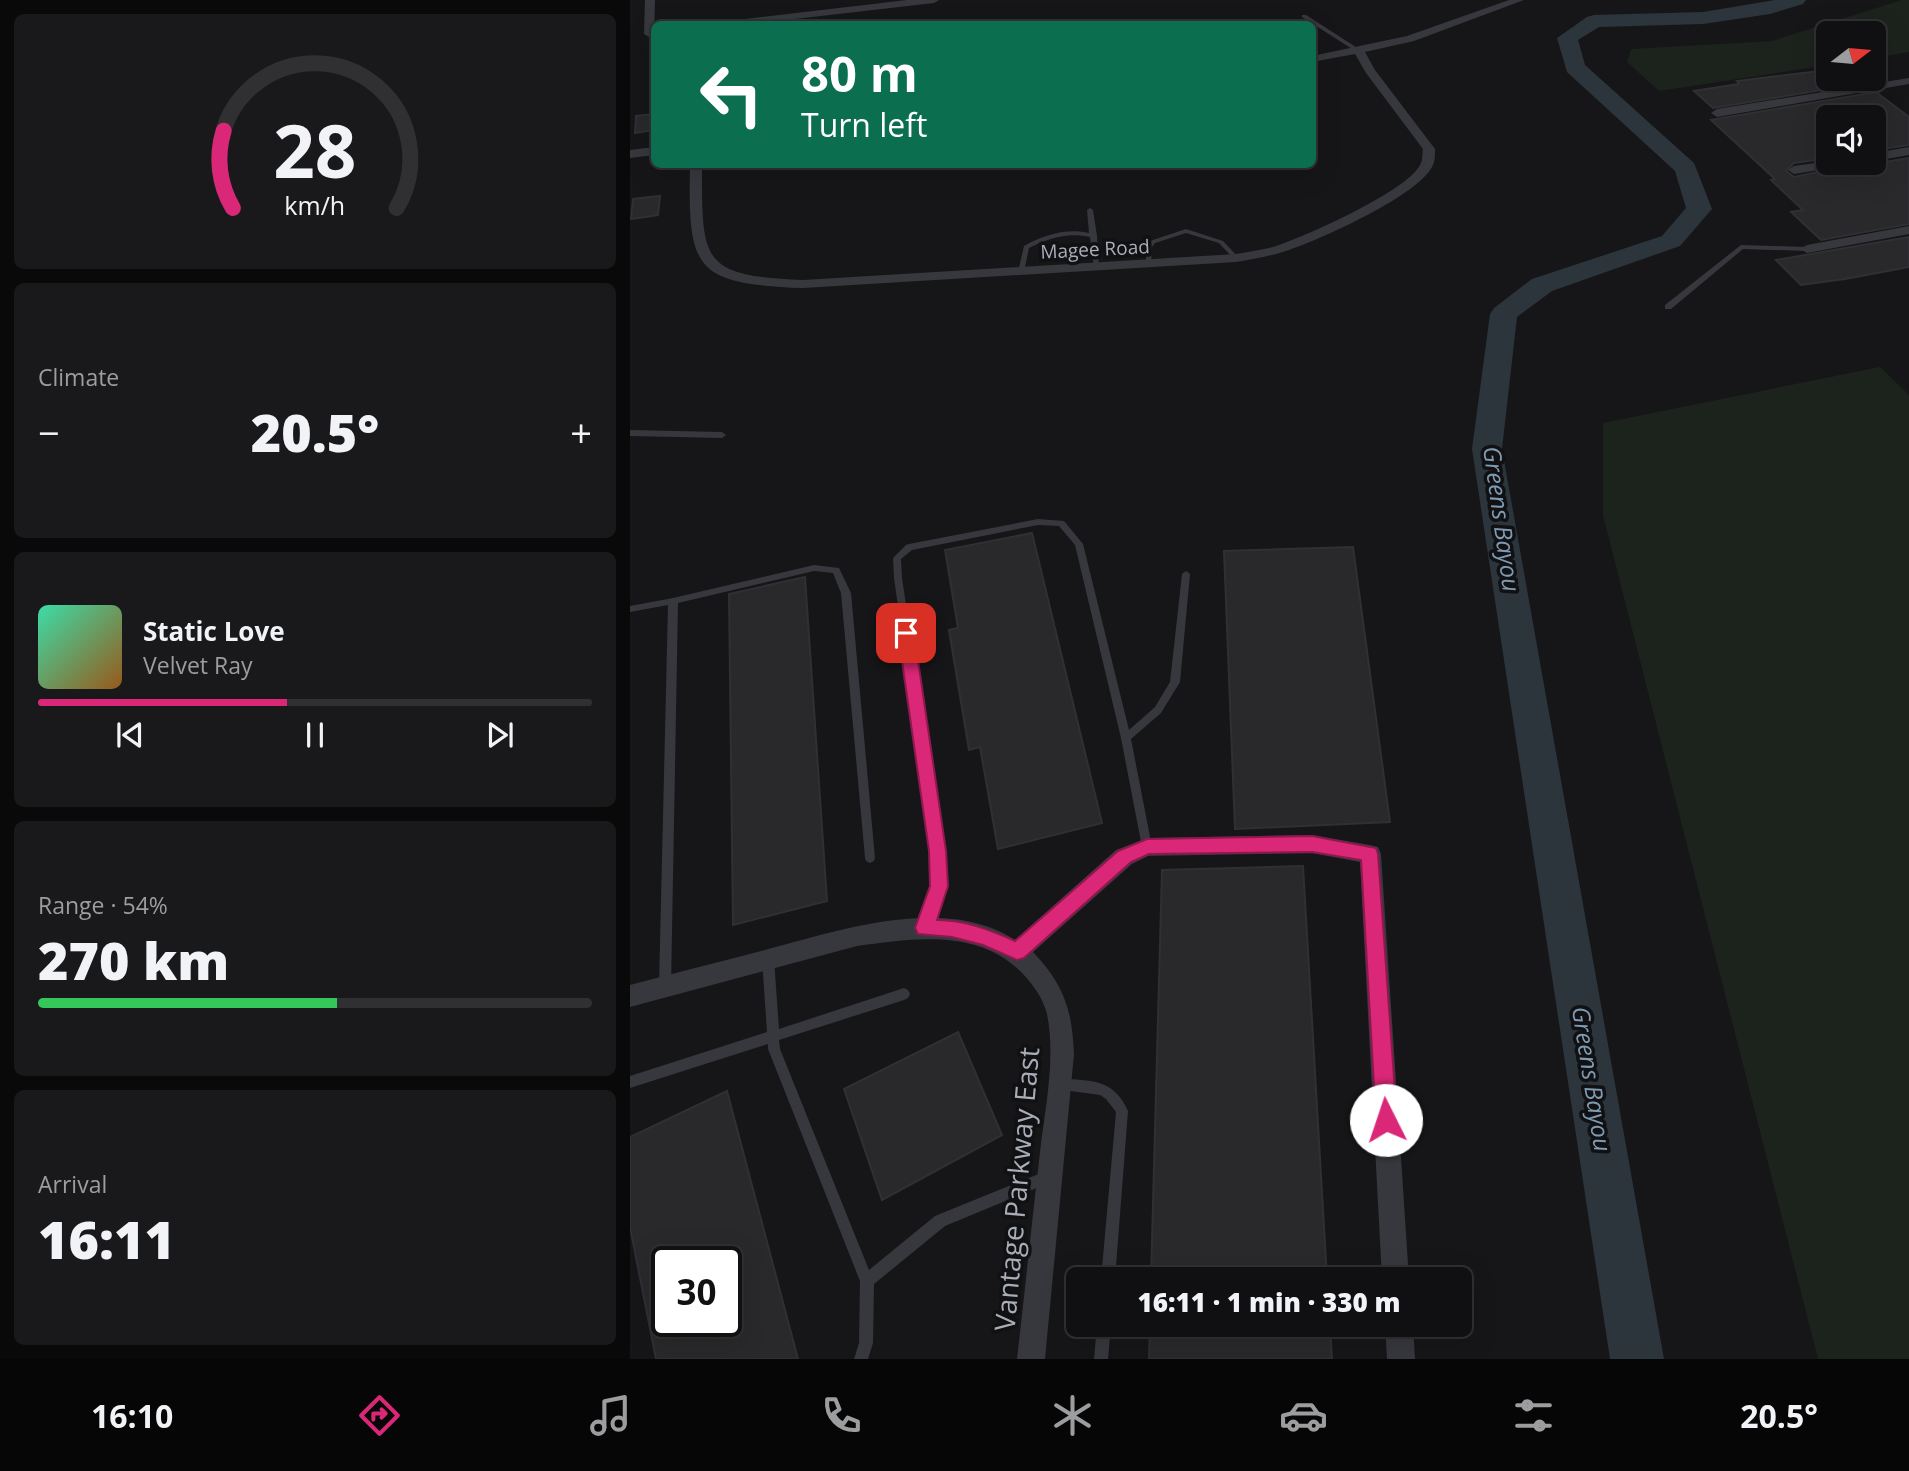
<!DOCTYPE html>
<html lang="en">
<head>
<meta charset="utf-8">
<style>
  :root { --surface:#101012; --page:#19191b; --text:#f1f3f6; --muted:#9c9d9f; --line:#303032; --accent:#db2777 }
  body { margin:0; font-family:"Open Sans",sans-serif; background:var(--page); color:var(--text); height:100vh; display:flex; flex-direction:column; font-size:26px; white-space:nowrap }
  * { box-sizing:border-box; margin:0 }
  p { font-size:23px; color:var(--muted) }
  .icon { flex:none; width:38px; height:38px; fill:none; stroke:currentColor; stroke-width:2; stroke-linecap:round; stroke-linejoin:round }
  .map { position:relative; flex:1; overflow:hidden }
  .sheet { display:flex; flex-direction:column; gap:14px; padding:14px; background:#09090a; width:630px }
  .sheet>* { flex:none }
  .banner { position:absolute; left:21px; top:21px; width:665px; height:147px; border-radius:10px; box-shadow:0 7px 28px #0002,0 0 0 2px var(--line); background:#0b6e4f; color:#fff; overflow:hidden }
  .needle { width:46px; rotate:74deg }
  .buttons { position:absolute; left:1186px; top:21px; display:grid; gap:14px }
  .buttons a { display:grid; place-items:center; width:70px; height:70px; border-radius:10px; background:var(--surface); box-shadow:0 7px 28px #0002,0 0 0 2px var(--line); font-size:35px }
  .speed { position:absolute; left:21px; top:1246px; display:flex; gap:14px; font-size:35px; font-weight:700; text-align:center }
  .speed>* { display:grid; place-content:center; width:91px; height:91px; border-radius:50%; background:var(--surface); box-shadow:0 7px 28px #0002,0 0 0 2px var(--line); line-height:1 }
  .speed .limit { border:4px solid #111; border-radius:10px; background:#fff; color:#111 }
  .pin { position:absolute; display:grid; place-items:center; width:60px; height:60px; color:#fff; margin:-30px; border-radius:14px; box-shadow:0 4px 10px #0006 }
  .me { position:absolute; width:77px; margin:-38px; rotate:356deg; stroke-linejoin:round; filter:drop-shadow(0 0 5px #0008) }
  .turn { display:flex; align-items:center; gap:24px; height:147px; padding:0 35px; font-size:32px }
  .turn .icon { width:91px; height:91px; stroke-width:2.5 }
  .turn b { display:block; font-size:49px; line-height:60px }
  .big { font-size:52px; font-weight:800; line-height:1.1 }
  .sheet .widget { flex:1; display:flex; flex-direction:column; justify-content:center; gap:10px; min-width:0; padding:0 24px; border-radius:10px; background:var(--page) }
  .sheet .dial { align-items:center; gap:0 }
  .dial svg { height:182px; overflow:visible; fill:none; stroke:var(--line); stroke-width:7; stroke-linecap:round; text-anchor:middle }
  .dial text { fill:var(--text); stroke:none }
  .song { display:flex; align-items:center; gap:21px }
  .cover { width:84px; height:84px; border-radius:10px; background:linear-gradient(135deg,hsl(160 70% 55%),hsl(30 70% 35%)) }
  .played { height:7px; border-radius:4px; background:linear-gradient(90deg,var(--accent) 45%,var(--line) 45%) }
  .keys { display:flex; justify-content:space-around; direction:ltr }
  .heat { display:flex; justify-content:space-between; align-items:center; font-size:38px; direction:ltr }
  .charge { height:10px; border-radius:5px; background:linear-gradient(90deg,#34c759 54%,var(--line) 0) }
  .trip { position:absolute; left:436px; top:1267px; width:406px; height:70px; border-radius:10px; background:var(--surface); box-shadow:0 7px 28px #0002,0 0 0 2px var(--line); font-weight:800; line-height:70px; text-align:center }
  .tabs { display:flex; height:112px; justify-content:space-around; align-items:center; background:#060607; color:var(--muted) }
  .tabs .icon { width:49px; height:49px }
  .tabs .selected { color:var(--accent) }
  .tabs b { font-size:32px; color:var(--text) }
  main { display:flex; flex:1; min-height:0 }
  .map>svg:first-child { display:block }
</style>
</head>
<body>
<main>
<section class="sheet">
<div class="widget dial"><svg viewBox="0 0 100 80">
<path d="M14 69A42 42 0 1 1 86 69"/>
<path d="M14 69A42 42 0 0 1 10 35" stroke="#db2777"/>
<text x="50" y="56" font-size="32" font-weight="700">28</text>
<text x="50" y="72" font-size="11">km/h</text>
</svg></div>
<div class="widget"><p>Climate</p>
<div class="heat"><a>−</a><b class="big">20.5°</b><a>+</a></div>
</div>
<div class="widget">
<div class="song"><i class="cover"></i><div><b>Static Love</b><p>Velvet Ray</p></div></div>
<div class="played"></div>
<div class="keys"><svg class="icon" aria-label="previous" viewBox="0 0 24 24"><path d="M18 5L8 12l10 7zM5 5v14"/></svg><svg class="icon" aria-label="pause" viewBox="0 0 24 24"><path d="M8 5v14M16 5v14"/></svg><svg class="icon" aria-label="next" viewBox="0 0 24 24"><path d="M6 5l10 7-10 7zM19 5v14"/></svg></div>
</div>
<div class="widget"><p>Range · 54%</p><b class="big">270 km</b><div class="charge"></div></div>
<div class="widget"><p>Arrival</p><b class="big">16:11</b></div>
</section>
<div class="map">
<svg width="1279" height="1359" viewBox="0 0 1279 1359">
  <rect width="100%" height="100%" fill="#161618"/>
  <g fill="#1c231d">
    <polygon points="1272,0 1279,0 1279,52 1244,58 1244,33 1199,33 1199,65 1029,91 997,62 1001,49 1142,41"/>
    <polygon points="1250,367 1279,395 1279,1359 1188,1359 973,515 973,423"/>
  </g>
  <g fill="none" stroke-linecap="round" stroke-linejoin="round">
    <polygon fill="#2c353c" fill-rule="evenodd" points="1145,0 1176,0 1173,4 1140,14 1073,24 969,27 948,40 955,65 1064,163 1082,209 1050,246 922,291 887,317 872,449 1034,1359 980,1359 842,449 860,314 864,308 902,279 1032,236 1056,208 1045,171 937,72 927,38 957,17 964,15 1073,12"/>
  </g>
  <g fill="#29292c" stroke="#303034" stroke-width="2" fill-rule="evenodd">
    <polygon points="1199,70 1199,79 1229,79 1234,83 1083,108 1064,91 1109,84 1107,81"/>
    <polygon points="1246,92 1279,117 1279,145 1252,149 1244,143 1244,117 1199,117 1199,158 1164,163 1156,171 1164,177 1212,167 1223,177 1249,163 1279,158 1279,224 1191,240 1161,212 1173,210 1141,180 1145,179 1081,120"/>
    <polygon points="24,114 24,130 5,133 6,116"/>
    <polygon points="30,196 28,215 1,219 3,199"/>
    <polygon points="1279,237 1279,267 1215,279 1171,285 1146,260"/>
    <polygon points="402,533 472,823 368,849 350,747 339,750 319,630 328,628 315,550"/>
    <polygon points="723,547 760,822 605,829 594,551"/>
    <polygon points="175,577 197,901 103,925 99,594"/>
    <polygon points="673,866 697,1279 521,1279 532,870"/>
    <polygon points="328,1032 372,1135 252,1200 214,1089"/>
    <path d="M97 1091 168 1359H26L0 1227V1137ZM37 1262H96V1321H37Z"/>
    <polygon points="520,1325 700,1325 702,1359 519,1359"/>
  </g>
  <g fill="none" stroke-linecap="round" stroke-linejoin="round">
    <g fill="#37383d" fill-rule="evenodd">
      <polygon points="672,15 676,15 732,51 727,52 672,17"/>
      <path d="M460 208 463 210 467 236 469 269 464 268 460 237C438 232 419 238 399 248L394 272 389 273 388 272 394 246C414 235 436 228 459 233L457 210Z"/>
      <polygon points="556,229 593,241 609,258 604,259 589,243 556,233 525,243 522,247 521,265 516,266 516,247 520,241"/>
      <polygon points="1111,245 1177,247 1180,249 1177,251 1113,249 1041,309 1035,309 1035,305"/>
      <polygon points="0,430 92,432 96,435 92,438 0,436"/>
      <polygon points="408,519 434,521 453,544 499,730 525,707 540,682 552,574 556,571 560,574 550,682 531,713 501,739 522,847 521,850 517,852 513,850 512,847 491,738 445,545 429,526 408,525 282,550 271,559 272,578 313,851 314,886 301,928 299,932 295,933 291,932 289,928 304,886 303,851 264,578 263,558 276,545 279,544"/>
      <polygon points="184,565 209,568 221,593 245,858 244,861 240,863 236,861 235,858 211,593 203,573 184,571 48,603 41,986 39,990 35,991 31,990 29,986 38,605 0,612 0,606 43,598"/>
      <polygon points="138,954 142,955 144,959 149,1029 274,988 278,990 280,994 278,998 274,1000 149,1040 150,1049 239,1270 305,1216 416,1171 421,1172 422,1177 421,1182 315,1226 244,1284 243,1343 238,1359 224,1359 229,1343 230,1281 138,1049 138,1044 0,1088 0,1076 137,1032 132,959 134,955"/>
      <path d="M430 1079C461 1080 484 1079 498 1111L485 1279H471L486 1112 476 1099 470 1095 426 1089 424 1085 426 1081Z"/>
      <polygon points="467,1325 481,1325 478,1359 464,1359"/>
    </g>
    <g fill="#37383d" fill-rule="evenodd">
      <polygon points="15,0 25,0 24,36 19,37 14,34"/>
      <polygon points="277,0 309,0 304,3 121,24 93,24 98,21"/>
      <path d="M879 0H894L784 41 735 52 745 70 805 149C805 154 805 161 803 165 790 195 691 239 659 250 642 256 624 259 606 262L173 288C63 284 58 269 60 164H72C72 261 70 276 173 280L606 254C620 251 635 250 649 245 678 235 777 191 790 165 793 161 792 154 793 149L736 73 725 54 682 62V56L777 36Z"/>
      <polygon points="1279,78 1279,84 1087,117 1081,113 1087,109"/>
      <polygon points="24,147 24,155 0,158 0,150"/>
      <polygon points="1279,147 1279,155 1244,161 1244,153"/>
      <polygon points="1199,161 1214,163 1208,167 1164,174 1158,170 1164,166"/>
      <polygon points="1279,226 1279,234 1177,253 1170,249 1177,245"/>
      <path d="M682 835 740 845 748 847 751 854 779 1279H752L730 862 682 853 518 856 502 864 403 952C434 985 442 1009 444 1054L415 1359H387C395 1290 402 1221 410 1152 415 1108 426 1059 417 1014 413 998 404 986 393 974 350 928 283 938 227 946L0 1007V985C45 973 90 962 135 950 208 931 314 894 385 940L486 850 517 838Z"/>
      <polygon points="755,1325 783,1325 785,1359 757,1359"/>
    </g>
  </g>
  <path fill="#db2777" stroke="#8e194d" stroke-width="2" d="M276 627 284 633 316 851 318 886 307 920C335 920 360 930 385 941L488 851 517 839 682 836 746 848 748 854 767 1120 764 1127 756 1130 749 1127 746 1120 731 860 682 852 519 854 501 862 394 958 387 960 353 945 322 937 288 934 285 928 300 886 299 851 268 633Z"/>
  <g text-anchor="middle" stroke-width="7" stroke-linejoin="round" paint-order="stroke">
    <g font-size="19" fill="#a8adb8" stroke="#111113">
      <text transform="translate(465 249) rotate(-3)" y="7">Magee Road</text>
    </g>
    <g font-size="24" font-style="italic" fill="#7f9bb3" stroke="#111113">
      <text transform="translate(871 519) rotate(82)" y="8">Greens Bayou</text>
      <text transform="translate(961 1079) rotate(81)" y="8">Greens Bayou</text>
    </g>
    <g font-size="28" fill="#a8adb8" stroke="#111113">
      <text transform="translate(387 1189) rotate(-85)" y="10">Vantage Parkway East</text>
    </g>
  </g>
</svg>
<div class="buttons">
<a><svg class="needle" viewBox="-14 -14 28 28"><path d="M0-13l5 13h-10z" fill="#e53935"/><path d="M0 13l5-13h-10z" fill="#9c9d9f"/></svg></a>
<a><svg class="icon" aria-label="sound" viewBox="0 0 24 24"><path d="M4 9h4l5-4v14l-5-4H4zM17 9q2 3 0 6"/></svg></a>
</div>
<div class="speed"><div class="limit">30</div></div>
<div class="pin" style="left:276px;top:633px;background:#d93025"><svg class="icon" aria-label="arrive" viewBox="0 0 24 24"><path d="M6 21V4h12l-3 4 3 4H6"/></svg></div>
<svg class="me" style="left:756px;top:1120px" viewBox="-20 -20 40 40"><circle r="19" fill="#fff"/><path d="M0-13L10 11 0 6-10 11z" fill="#db2777"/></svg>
<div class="trip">16:11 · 1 min · 330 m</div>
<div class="banner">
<div class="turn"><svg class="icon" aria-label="left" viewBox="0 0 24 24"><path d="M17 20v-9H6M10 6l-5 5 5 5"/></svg><div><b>80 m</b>Turn left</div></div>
</div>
</div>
</main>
<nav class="tabs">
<b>16:10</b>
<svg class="icon selected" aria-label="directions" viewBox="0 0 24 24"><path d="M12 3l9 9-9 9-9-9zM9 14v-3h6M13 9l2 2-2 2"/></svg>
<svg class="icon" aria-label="music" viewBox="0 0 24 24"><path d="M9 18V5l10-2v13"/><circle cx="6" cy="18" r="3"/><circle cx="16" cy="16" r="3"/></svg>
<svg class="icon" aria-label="phone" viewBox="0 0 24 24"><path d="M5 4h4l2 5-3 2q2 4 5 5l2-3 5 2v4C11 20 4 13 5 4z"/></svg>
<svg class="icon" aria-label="climate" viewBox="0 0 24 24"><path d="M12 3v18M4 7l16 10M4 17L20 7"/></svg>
<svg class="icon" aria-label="car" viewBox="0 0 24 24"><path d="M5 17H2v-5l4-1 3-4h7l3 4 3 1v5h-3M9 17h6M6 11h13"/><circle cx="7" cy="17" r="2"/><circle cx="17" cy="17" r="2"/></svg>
<svg class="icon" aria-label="filters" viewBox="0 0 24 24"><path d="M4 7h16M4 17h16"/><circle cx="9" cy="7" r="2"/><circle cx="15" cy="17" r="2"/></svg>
<b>20.5°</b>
</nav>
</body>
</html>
